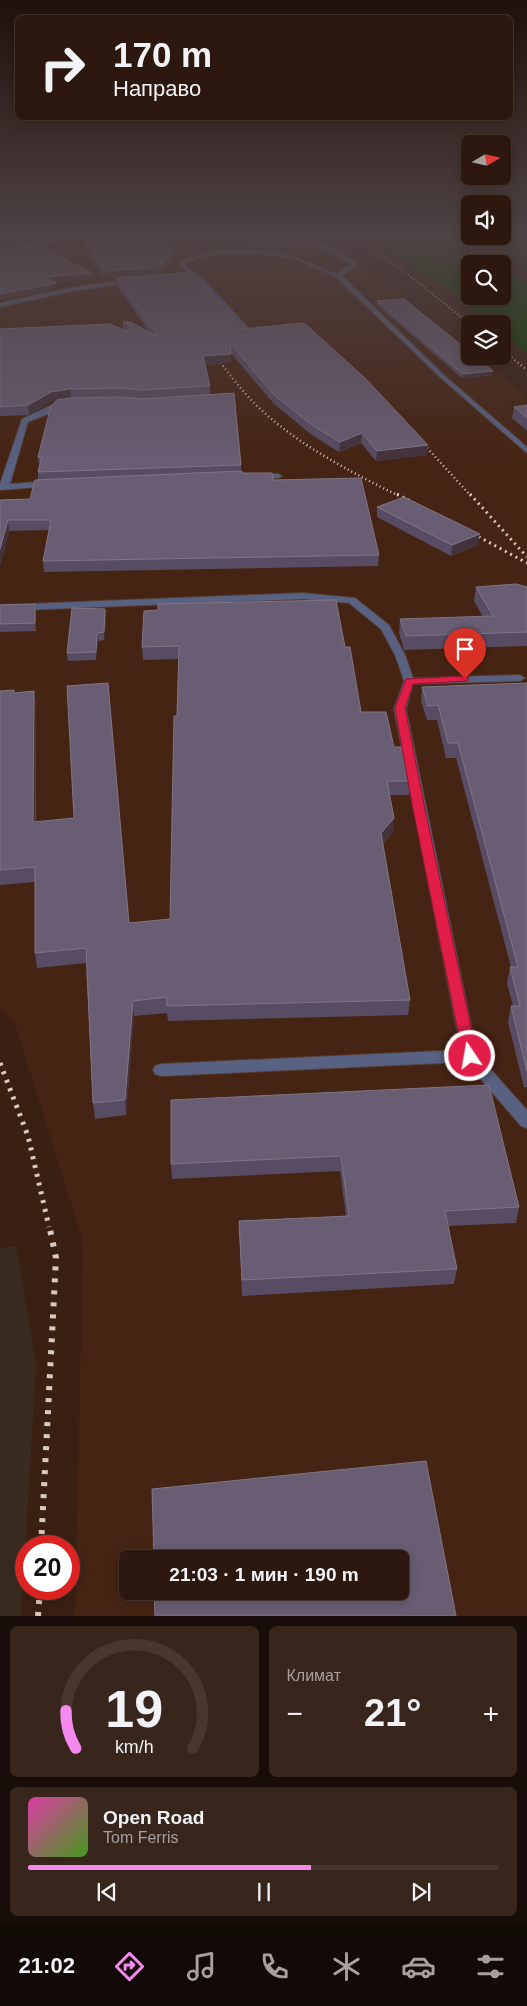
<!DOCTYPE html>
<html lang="ru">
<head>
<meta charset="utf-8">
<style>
  :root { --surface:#2c180e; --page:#38251c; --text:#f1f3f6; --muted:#a6a09e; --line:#48372e; --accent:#f589ef }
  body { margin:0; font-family:Helvetica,sans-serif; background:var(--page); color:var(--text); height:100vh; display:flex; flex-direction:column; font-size:19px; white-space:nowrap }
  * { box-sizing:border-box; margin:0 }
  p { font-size:16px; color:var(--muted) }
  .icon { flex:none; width:28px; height:28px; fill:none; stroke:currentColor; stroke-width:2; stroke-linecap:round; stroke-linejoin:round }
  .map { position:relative; height:1616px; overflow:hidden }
  .details { display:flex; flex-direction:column; gap:10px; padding:10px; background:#180d08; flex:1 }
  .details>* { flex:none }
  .guide { position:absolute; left:15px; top:15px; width:498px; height:105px; border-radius:8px; box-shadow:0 2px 12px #0003,0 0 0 1px var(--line); background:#2c180e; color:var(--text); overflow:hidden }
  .needle { width:32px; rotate:81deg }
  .controls { position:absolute; left:461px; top:135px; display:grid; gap:10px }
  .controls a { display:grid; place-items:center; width:50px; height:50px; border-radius:8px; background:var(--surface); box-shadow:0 2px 12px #0003,0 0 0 1px var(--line); font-size:25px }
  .speed { position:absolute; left:15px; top:1535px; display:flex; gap:10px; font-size:25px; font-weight:700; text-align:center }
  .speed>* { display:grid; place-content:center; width:65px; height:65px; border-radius:50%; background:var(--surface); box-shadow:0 2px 12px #0003,0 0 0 1px var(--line); line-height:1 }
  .speed .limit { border:8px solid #d22; background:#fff; color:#111 }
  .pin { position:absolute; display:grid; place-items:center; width:42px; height:42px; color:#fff; margin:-51px -21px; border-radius:50% 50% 50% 0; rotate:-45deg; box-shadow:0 0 5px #0007 }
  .pin .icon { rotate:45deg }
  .me { position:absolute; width:55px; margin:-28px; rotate:348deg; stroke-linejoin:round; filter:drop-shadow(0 0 4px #0008) }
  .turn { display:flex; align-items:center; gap:18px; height:105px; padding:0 15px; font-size:22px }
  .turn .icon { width:65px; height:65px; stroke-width:2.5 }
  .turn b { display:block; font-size:35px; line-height:42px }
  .big { font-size:38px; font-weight:700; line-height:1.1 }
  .details .widget { flex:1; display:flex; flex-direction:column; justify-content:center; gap:8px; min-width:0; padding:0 18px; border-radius:8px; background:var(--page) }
  .details .dial { align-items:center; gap:0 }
  .dial svg { height:130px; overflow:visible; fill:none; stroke:var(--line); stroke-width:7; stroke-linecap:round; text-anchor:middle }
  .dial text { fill:var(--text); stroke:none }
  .song { display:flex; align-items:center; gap:15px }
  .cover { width:60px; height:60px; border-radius:8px; background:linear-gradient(135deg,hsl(320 70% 55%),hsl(100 70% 35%)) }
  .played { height:5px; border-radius:2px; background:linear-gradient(90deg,var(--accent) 60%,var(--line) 60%) }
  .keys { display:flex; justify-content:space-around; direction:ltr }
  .heat { display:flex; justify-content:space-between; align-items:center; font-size:28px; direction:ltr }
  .details .tiles { flex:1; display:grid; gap:10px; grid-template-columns:1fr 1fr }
  .widget:last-child { grid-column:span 2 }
  .trip { position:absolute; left:119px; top:1550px; width:290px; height:50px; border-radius:8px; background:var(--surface); box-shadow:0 2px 12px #0003,0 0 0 1px var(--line); font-weight:700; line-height:50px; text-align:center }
  .menu { display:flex; height:80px; justify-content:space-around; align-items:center; background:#120a06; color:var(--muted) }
  .menu .icon { width:35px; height:35px }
  .menu .selected { color:var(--accent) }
  .menu b { font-size:22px; color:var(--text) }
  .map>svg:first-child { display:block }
</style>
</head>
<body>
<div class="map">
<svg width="527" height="1616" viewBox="0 0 527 1616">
  <rect width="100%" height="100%" fill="#3a2012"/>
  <polygon fill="#3a2b20" points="16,1246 36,1366 21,1616 0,1616 0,1248"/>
  <g fill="#452413" fill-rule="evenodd">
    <polygon points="0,234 69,234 0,248"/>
    <path d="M90 234 240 238 298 241 341 248 470 350V356H478L527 396V1616H75L83 1242 15 1024 0 1008V253ZM128 1559H400V1591H128Z"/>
  </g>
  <g fill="#0c3d01">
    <polygon points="366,234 455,234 500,264 470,264 470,296 502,296 503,265 527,283 527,353 503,333 502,324 491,324 451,291 383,248"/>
    <polygon points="503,234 527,234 527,265 484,236 502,236"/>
  </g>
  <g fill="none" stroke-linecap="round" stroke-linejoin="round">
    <g stroke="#553d31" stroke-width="2">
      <g id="service">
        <polygon points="240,249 288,254 337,274 353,263 357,263 357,265 342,276 445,376 527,447 527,453 441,378 336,277 297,260 256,253 209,255 185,263 186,266 205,281 254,334 249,335 201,283 182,268 179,262 209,252"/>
        <polygon points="132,279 134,282 74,291 0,307 0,303 74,287"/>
        <polygon points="65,402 68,402 68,406 28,422 10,484 50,481 53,482 53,486 0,490 0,484 22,419 52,405"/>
        <polygon points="254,474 278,474 282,476 278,478 254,478"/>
        <polygon points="303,593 355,598 389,625 405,655 413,678 520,675 525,678 520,681 413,684 406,709 477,1054 527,1110 527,1128 521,1126 466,1062 161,1076 155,1074 153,1070 155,1066 161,1064 461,1050 394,709 404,681 395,655 381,629 349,603 303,599 0,611 0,605"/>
      </g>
    </g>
    <g stroke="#553d31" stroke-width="2">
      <g id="minor">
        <polygon points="98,234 115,234 50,244 0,254 0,250 50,240"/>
        <polygon points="141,234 176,234 215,238 212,240"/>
        <path d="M295 240C319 243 340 247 358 264L353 265 325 249 293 243Z"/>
      </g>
    </g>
    <use href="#service" fill="#586182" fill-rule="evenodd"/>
    <use href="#minor" fill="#586182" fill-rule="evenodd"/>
    <polyline stroke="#d7cac2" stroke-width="2" stroke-dasharray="1 2.5" stroke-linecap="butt" points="351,234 404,271 470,324"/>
    <g stroke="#d7cac2" stroke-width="2.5" stroke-dasharray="1 3" stroke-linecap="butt">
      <polyline points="502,350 527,370"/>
      <path d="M213 353C227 371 241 390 257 406 298 445 349 471 399 496"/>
      <polyline points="419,439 471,496"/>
    </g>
    <g stroke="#d7cac2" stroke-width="3" stroke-dasharray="2 4" stroke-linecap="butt">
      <polyline points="397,494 414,503"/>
      <polyline points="470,494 527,557"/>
      <polyline points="468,531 527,563"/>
    </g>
    <polyline stroke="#d7cac2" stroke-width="5" stroke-dasharray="3 6" stroke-linecap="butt" points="0,1063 28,1136 49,1227"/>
    <g stroke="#d7cac2" stroke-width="6" stroke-dasharray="4 8" stroke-linecap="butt">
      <polyline points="41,1546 56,1258 49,1225"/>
      <polyline points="38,1616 40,1589"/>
    </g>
  </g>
  <g fill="#574c64">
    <polygon points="81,234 174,252 174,259 158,275 242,329 428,445 427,455 376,461 361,443 339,452 312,435 274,404 230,352 231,362 205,365 210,386 210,395 241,465 241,471 242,473 273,480 379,555 378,566 44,572 43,561 49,530 9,531 0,566 0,500 30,499 38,480 38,472 39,465 38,457 59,400 52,401 29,415 0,416 0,329 123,330 123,322 150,333 117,286 116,278 152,275 105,278 82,241"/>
    <polygon points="196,234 290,234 290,239 230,236 310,242 310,249 201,244 197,240"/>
    <polygon points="377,301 493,371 493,375 462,378 377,305"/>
    <polygon points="527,405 527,431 512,418 514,407"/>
    <polygon points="377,507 478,545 451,556 377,517"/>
    <polygon points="476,587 527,587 527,646 404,650 399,633 400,619 483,617 474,601"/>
    <polygon points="0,605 36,612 36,631 0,632"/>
    <polygon points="105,609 106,617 104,640 98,641 96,660 68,661 67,653"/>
    <polygon points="144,611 345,647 361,712 394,747 410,781 409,795 389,795 393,832 383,844 410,1000 408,1015 168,1021 167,1013 134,1016 126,1115 95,1119 93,1103 86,963 37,968 35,953 35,882 0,885 0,691 14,693 34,691 36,705 36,822 129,923 170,919 179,659 143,660 142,647"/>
    <polygon points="527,683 527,1087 524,1087 508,1022 511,1006 513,1006 507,983 510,967 511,967 456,758 446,758 437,720 427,720 421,701 422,687"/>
    <polygon points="171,1100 519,1207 516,1223 448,1226 457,1269 454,1284 242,1296 239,1221 346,1216 340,1171 172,1179 171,1164"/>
  </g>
  <g fill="#44333d">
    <polygon points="23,238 24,243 0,248 0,243"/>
    <polygon points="174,252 174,259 158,275 105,278 104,271"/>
    <polygon points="93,273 93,279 45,283 45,277"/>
    <polygon points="56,283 57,289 0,300 0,294"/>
    <polygon points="231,354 231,362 203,365 203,356"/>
    <polygon points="493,371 493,375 462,378 463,374"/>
    <polygon points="70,389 71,398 52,401 29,415 28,405 51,392"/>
    <polygon points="362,433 361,443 339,452 340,442"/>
    <polygon points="428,445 427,455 376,461 377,451"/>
    <polygon points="8,520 9,531 0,566 0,549"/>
    <polygon points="480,534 478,545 451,556 452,545"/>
    <polygon points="35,604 36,612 36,631 35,623"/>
    <polygon points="105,609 106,617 104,640 104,632"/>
    <polygon points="97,633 98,641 96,660 96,652"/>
    <polygon points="34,691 36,705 35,837 33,822"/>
    <polygon points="394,818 393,832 380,847 381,833"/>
    <polygon points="133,1001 134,1016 126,1115 125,1100"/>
  </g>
  <g fill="#685d73" stroke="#807586">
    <polygon points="0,234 15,234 23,238 0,243"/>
    <polygon points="81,234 158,234 174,252 158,268 104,271"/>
    <polygon points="198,234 215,234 310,242 201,237"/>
    <polygon points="34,244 93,273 45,277 56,283 0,294 0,250"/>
    <polygon points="192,272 242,329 304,323 365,378 428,445 377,451 362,433 340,442 312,425 274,395 230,343 231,354 203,356 210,386 141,390 121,388 70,389 51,392 28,405 0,407 0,329 109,324 127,331 133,328 123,322 130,322 159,337 116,278"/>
    <polygon points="404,299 470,352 470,356 475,356 493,371 463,374 377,301"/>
    <polygon points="234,393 241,465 38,472 42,457 38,457 51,406 57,400 70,398 121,397 142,399"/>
    <polygon points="527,405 527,418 514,407"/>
    <polygon points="242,471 242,473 272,473 273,480 361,478 379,555 43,561 51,520 8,520 0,549 0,500 30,499 35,480"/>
    <polygon points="404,497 480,534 452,545 377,507"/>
    <polygon points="516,584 527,587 527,632 406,636 400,619 493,616 476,587"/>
    <polygon points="336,600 345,647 350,647 361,712 386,712 394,747 403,747 410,781 387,781 394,818 381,833 410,1000 167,1006 167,997 133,1001 125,1100 93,1103 86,948 35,953 35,867 0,870 0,691 14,690 14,693 34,691 33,822 74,818 67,686 108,683 129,923 170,919 174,716 177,716 179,646 142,647 144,611 158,610 158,604"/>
    <polygon points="35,604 35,623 0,624 0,605"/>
    <polygon points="72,608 105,609 104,632 97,633 96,652 67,653"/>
    <polygon points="527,683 527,1071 511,1006 520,1006 510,967 518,967 458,743 448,743 438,705 428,706 422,687"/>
    <polygon points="489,1085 519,1207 445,1211 457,1269 242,1280 239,1221 349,1216 341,1156 171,1164 171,1100"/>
    <polygon points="426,1461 456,1616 155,1616 154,1591 400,1591 400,1559 154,1559 152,1489"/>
  </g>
  <linearGradient id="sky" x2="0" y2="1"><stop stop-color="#20120a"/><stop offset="0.51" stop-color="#4f4244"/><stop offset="1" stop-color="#4f4244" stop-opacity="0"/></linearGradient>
  <rect width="527" height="461" fill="url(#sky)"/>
  <polygon fill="#e11d48" stroke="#92132f" points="465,676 468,677 468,681 413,684 405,708 425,809 477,1056 475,1060 470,1061 465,1060 463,1056 413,809 395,708 406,679"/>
</svg>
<div class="controls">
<a><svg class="needle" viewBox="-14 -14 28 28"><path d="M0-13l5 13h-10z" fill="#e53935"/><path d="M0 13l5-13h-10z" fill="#a6a09e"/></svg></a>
<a><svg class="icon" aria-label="sound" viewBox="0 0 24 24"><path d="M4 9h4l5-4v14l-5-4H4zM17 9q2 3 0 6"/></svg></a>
<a><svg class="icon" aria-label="search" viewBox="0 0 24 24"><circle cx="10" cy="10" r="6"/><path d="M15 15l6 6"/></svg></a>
<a><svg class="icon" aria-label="layers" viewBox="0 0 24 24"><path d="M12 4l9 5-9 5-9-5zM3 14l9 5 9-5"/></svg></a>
</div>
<div class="speed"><div class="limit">20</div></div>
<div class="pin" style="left:465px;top:679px;background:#d93025"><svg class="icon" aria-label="arrive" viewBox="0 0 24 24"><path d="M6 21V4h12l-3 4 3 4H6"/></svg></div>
<svg class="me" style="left:470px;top:1056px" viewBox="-20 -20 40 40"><circle r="17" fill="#e11d48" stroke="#fff" stroke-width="3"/><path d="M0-11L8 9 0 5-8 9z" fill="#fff"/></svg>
<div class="trip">21:03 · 1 мин · 190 m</div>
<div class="guide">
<div class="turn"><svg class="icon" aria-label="right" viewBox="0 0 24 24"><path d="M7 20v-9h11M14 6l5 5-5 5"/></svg><div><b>170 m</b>Направо</div></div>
</div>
</div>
<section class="details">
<div class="tiles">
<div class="widget dial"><svg viewBox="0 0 100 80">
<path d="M14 69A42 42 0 1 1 86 69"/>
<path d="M14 69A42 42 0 0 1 8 46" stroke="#f589ef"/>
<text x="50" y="56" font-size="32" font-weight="700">19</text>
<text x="50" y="72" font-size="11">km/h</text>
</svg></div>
<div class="widget"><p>Климат</p>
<div class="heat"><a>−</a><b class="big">21°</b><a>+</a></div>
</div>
<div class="widget">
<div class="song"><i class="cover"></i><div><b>Open Road</b><p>Tom Ferris</p></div></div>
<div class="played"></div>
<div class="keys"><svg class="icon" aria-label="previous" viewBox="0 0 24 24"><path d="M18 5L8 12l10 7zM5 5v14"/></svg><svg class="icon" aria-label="pause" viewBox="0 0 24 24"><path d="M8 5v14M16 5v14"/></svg><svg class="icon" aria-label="next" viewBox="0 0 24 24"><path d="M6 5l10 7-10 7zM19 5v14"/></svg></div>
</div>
</div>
</section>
<nav class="menu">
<b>21:02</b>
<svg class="icon selected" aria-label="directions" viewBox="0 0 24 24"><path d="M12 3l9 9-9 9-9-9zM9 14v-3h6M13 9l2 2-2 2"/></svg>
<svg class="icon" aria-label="music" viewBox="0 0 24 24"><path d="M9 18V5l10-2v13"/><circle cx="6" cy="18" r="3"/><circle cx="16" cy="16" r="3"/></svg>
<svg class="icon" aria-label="phone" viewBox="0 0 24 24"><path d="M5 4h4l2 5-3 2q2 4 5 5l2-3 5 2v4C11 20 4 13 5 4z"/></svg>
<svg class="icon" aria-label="climate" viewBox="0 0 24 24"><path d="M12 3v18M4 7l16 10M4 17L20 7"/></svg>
<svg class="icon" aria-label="car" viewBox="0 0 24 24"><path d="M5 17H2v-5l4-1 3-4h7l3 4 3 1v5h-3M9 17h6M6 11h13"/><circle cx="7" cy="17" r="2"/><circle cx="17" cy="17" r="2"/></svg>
<svg class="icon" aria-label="filters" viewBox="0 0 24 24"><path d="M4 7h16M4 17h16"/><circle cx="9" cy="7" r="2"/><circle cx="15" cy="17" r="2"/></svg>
</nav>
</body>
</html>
